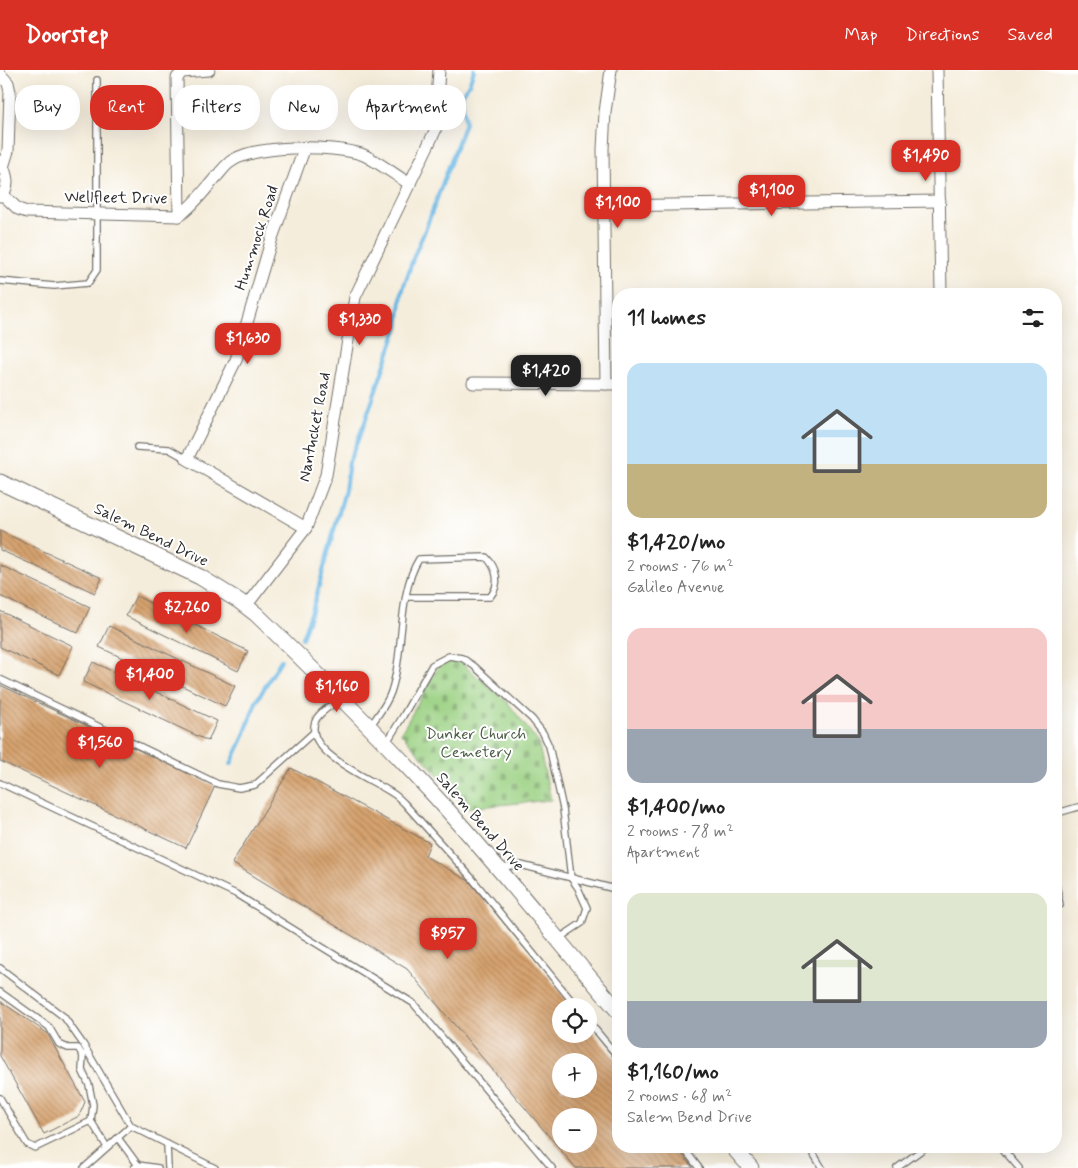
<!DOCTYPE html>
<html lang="en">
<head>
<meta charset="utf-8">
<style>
  body { margin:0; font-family:Mynerve,sans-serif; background:#f6f6f6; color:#222; height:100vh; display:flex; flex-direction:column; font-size:19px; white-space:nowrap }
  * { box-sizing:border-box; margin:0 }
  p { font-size:16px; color:#767676 }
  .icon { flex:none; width:28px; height:28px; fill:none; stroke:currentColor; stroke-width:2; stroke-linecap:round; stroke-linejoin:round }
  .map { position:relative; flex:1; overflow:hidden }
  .drawer { position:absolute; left:612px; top:218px; width:450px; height:865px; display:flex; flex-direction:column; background:#fff; border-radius:20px; box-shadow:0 5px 20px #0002 }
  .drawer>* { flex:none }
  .top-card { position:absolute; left:15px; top:15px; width:475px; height:45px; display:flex; gap:10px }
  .buttons { position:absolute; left:552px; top:928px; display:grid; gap:10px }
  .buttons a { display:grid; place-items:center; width:45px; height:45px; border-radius:50%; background:#fff; box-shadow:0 5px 20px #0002; font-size:25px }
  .price { position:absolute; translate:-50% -42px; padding:0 11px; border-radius:10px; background:#d93025; color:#fff; font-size:16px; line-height:32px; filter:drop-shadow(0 1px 2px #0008) }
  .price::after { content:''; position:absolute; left:50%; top:30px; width:15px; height:11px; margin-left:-8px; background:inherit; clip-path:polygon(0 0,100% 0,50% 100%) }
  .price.selected { background:#222; color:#fff }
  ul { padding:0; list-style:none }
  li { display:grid; align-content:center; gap:10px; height:265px; padding:0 15px }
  li span { display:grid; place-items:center; height:155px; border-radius:15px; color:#555 }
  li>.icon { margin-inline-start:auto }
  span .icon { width:90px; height:90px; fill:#fffc; stroke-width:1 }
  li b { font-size:21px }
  h2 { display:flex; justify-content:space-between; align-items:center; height:60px; padding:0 15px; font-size:21px }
  .pill { padding:0 18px; border-radius:20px; background:#fff; box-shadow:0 5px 20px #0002; font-size:18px; line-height:45px }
  .pill.selected { background:#d93025; color:#fff }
  header { display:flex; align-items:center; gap:30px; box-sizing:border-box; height:70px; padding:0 25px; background:#d93025; color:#fff }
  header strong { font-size:24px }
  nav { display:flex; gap:28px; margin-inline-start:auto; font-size:18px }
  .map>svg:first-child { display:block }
  .cemetery { fill:url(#cemetery-stones); stroke:#627e56 }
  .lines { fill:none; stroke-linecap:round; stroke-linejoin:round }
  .stream { stroke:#6ab8e4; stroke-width:4 }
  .building { fill:url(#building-back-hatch); fill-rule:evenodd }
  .service-casing { stroke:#726f69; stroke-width:8 }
  .minor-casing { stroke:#726f69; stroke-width:13 }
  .tertiary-casing { stroke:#726f69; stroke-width:17 }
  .service { stroke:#fff; stroke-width:5.5 }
  .minor { stroke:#fff; stroke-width:11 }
  .tertiary { stroke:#fff; stroke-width:15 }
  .labels { text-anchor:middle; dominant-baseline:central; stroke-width:4; stroke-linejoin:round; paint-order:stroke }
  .street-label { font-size:16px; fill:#2b2b2b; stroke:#fff }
  .park-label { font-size:16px; fill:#4c5d45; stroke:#fff }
</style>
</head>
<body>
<header>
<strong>Doorstep</strong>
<nav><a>Map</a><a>Directions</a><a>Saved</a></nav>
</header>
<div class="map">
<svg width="1078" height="1098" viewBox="0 0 1078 1098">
  <defs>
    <pattern id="cemetery-stones" width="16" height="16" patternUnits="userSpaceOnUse" patternTransform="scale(1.25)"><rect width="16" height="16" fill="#9ad081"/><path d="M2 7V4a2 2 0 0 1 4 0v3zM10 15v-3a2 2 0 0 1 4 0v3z" fill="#7ea96a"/></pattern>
    <pattern id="building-back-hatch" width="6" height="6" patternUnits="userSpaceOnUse" patternTransform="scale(1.25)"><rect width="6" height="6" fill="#d6a26e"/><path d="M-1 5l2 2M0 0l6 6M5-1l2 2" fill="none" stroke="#ae845b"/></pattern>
  </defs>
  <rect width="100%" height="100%" fill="#fff"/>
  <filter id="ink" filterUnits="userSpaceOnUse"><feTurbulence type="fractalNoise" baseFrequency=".02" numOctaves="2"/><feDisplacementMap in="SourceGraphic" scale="10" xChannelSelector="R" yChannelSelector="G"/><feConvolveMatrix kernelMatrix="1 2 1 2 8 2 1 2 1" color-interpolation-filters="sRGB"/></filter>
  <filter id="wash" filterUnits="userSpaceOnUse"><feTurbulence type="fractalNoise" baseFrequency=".0096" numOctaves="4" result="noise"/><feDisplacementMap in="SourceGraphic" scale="20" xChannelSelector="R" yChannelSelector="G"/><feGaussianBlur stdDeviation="1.12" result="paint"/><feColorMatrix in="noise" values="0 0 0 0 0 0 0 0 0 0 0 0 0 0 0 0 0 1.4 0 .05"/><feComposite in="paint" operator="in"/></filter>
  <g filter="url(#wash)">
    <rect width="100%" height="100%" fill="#f5eddb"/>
    <path class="cemetery" d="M450 590H458L508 633 538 672 551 730 467 738 401 663 440 594Z"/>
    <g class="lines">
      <g class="stream">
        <path d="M302 568 313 538 345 420 349 392 365 352 398 256 402 222 414 186 426 158 465 53 462 25 469 14 474 0"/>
        <path d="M231 694 243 668 256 632 281 590"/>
      </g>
    </g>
    <g id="blocks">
      <g class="building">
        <path d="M0 461 102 508 95 523 0 480Z"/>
        <path d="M0 495 90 537 78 563 0 526Z"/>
        <path d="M136 526 248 581 238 601 126 546Z"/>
        <path d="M0 541 73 576 59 605 0 577Z"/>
        <path d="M109 556 235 616 225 636 99 577Z"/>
        <path d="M93 592 217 651 208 671 83 612Z"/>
        <path d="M0 615 215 716 186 778 0 691Z"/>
        <path d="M291 698 430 773 425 786 469 811 572 936H561V964H589V957L619 994V1076H675L693 1098H576L407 899 232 793ZM561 991H589V1019H561ZM561 1046H589V1074H561Z"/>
        <path d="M0 931 47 963 85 1032 79 1046 44 1064 0 986Z"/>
      </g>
    </g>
  </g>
  <g filter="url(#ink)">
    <use href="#blocks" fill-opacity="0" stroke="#726f69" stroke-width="1"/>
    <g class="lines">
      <defs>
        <g id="service">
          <path d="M0 211 54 216 88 213 97 200V10"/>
          <path d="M137 377 169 379 187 389"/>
          <path d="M0 609 218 714 239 718 255 715 314 662"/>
          <path d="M340 629C333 635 318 642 315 652 304 683 372 709 392 723 396 725 400 729 404 733L470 806 576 936"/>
          <path d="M371 655C378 645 387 634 391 622 405 581 397 524 419 489L486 487C497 498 501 514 490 527H406"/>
          <path d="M387 672 403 646 432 595 449 586 462 588 474 596 532 649 543 663 549 676 563 739 571 808 578 818 587 838 582 853 558 869"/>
          <path d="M0 713 236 824 413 933 552 1098"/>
          <path d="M1056 745 1061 742 1078 737"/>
          <path d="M499 797 521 795 619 820"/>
          <path d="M1056 814 1060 835"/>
          <path d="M0 898 64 947 83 974 131 1056 215 1098"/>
          <path d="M0 922 49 957 59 974 68 978H78L83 986"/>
          <path d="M589 952 619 988"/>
          <path d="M85 984 83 986 82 1000 89 1015 93 1035 91 1051"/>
          <path d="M0 1028 27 1074 35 1078 91 1051 107 1077"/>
          <path d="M118 1068 138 1095 134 1098"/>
          <path d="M167 1074 168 1098"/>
          <path d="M682 1076 699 1098"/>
          <path d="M809 1076 822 1098"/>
          <path d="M1000 1076 1019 1098"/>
          <path d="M138 1095 158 1098"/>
          <path d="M84 1098 131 1056"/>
          <path d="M897 1098 927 1076"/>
        </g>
        <g id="minor">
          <path d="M937 0 941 224"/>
          <path d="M0 4 8 13 10 22 8 81 3 97"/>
          <path d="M305 77 272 168 236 290 187 389 306 458"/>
          <path d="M2 124 18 139 27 142 179 146C194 135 204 121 216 107 220 103 224 97 229 93 251 74 334 75 361 84 373 88 398 107 410 114"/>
          <path d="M0 126C12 117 6 103 1 91"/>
          <path d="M604 136 940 131"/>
          <path d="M179 146 177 8 182 2 209 0"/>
          <path d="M473 313 619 314"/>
          <path d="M606 314 603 79 605 42 611 0"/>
          <path d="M246 536 306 458 326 405 355 227 435 61 439 0"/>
        </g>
        <g id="tertiary">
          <path d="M0 412 200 507 239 531 256 544C316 602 375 661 432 723 497 793 556 869 619 942"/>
          <path d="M732 1076 751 1098"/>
        </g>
      </defs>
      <use href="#service" class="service-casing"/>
      <use href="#minor" class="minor-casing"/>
      <use href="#tertiary" class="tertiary-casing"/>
      <use href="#service" class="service"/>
      <use href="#minor" class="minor"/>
      <use href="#tertiary" class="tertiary"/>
    </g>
  </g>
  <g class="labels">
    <g class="street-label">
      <text transform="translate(116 128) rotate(1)">Wellfleet Drive</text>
      <text transform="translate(257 168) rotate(-72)">Hummock Road</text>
      <text transform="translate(315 357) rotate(-79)">Nantucket Road</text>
      <text transform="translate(151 465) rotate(26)">Salem Bend Drive</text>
      <text transform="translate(480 752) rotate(49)">Salem Bend Drive</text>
    </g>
    <g class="park-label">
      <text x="476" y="664">Dunker Church<tspan x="476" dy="18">Cemetery</tspan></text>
    </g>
  </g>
</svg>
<div class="buttons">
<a><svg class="icon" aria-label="locate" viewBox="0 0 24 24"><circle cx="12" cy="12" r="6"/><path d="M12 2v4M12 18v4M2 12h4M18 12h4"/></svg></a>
<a>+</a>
<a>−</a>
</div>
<b class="price" style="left:926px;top:112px">$1,490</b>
<b class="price" style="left:772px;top:147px">$1,100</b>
<b class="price" style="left:618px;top:159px">$1,100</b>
<b class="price" style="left:360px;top:276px">$1,330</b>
<b class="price" style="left:248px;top:295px">$1,630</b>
<b class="price selected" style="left:546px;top:327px">$1,420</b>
<b class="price" style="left:187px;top:564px">$2,260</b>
<b class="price" style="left:150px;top:631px">$1,400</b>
<b class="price" style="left:337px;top:643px">$1,160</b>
<b class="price" style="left:100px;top:699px">$1,560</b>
<b class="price" style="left:448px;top:890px">$957</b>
<div class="top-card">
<a class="pill">Buy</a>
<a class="pill selected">Rent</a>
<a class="pill">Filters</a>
<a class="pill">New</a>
<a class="pill">Apartment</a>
</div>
<section class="drawer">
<h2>11 homes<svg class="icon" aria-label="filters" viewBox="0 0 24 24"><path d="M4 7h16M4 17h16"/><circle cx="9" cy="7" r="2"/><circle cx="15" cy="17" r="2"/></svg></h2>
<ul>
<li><span style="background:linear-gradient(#bfe0f5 65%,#c2b280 0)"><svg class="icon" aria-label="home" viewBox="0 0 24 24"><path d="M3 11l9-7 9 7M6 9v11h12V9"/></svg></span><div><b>$1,420/mo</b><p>2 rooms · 76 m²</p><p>Galileo Avenue</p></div></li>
<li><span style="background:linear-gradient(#f6c9c9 65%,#9aa5b1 0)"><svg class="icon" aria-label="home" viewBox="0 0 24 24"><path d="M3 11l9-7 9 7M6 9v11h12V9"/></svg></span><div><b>$1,400/mo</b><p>2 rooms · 78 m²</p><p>Apartment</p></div></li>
<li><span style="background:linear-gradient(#dfe7d0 70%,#9aa5b1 0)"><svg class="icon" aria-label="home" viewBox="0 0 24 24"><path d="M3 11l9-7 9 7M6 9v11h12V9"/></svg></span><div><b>$1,160/mo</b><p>2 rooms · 68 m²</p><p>Salem Bend Drive</p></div></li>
</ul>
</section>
</div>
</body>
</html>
